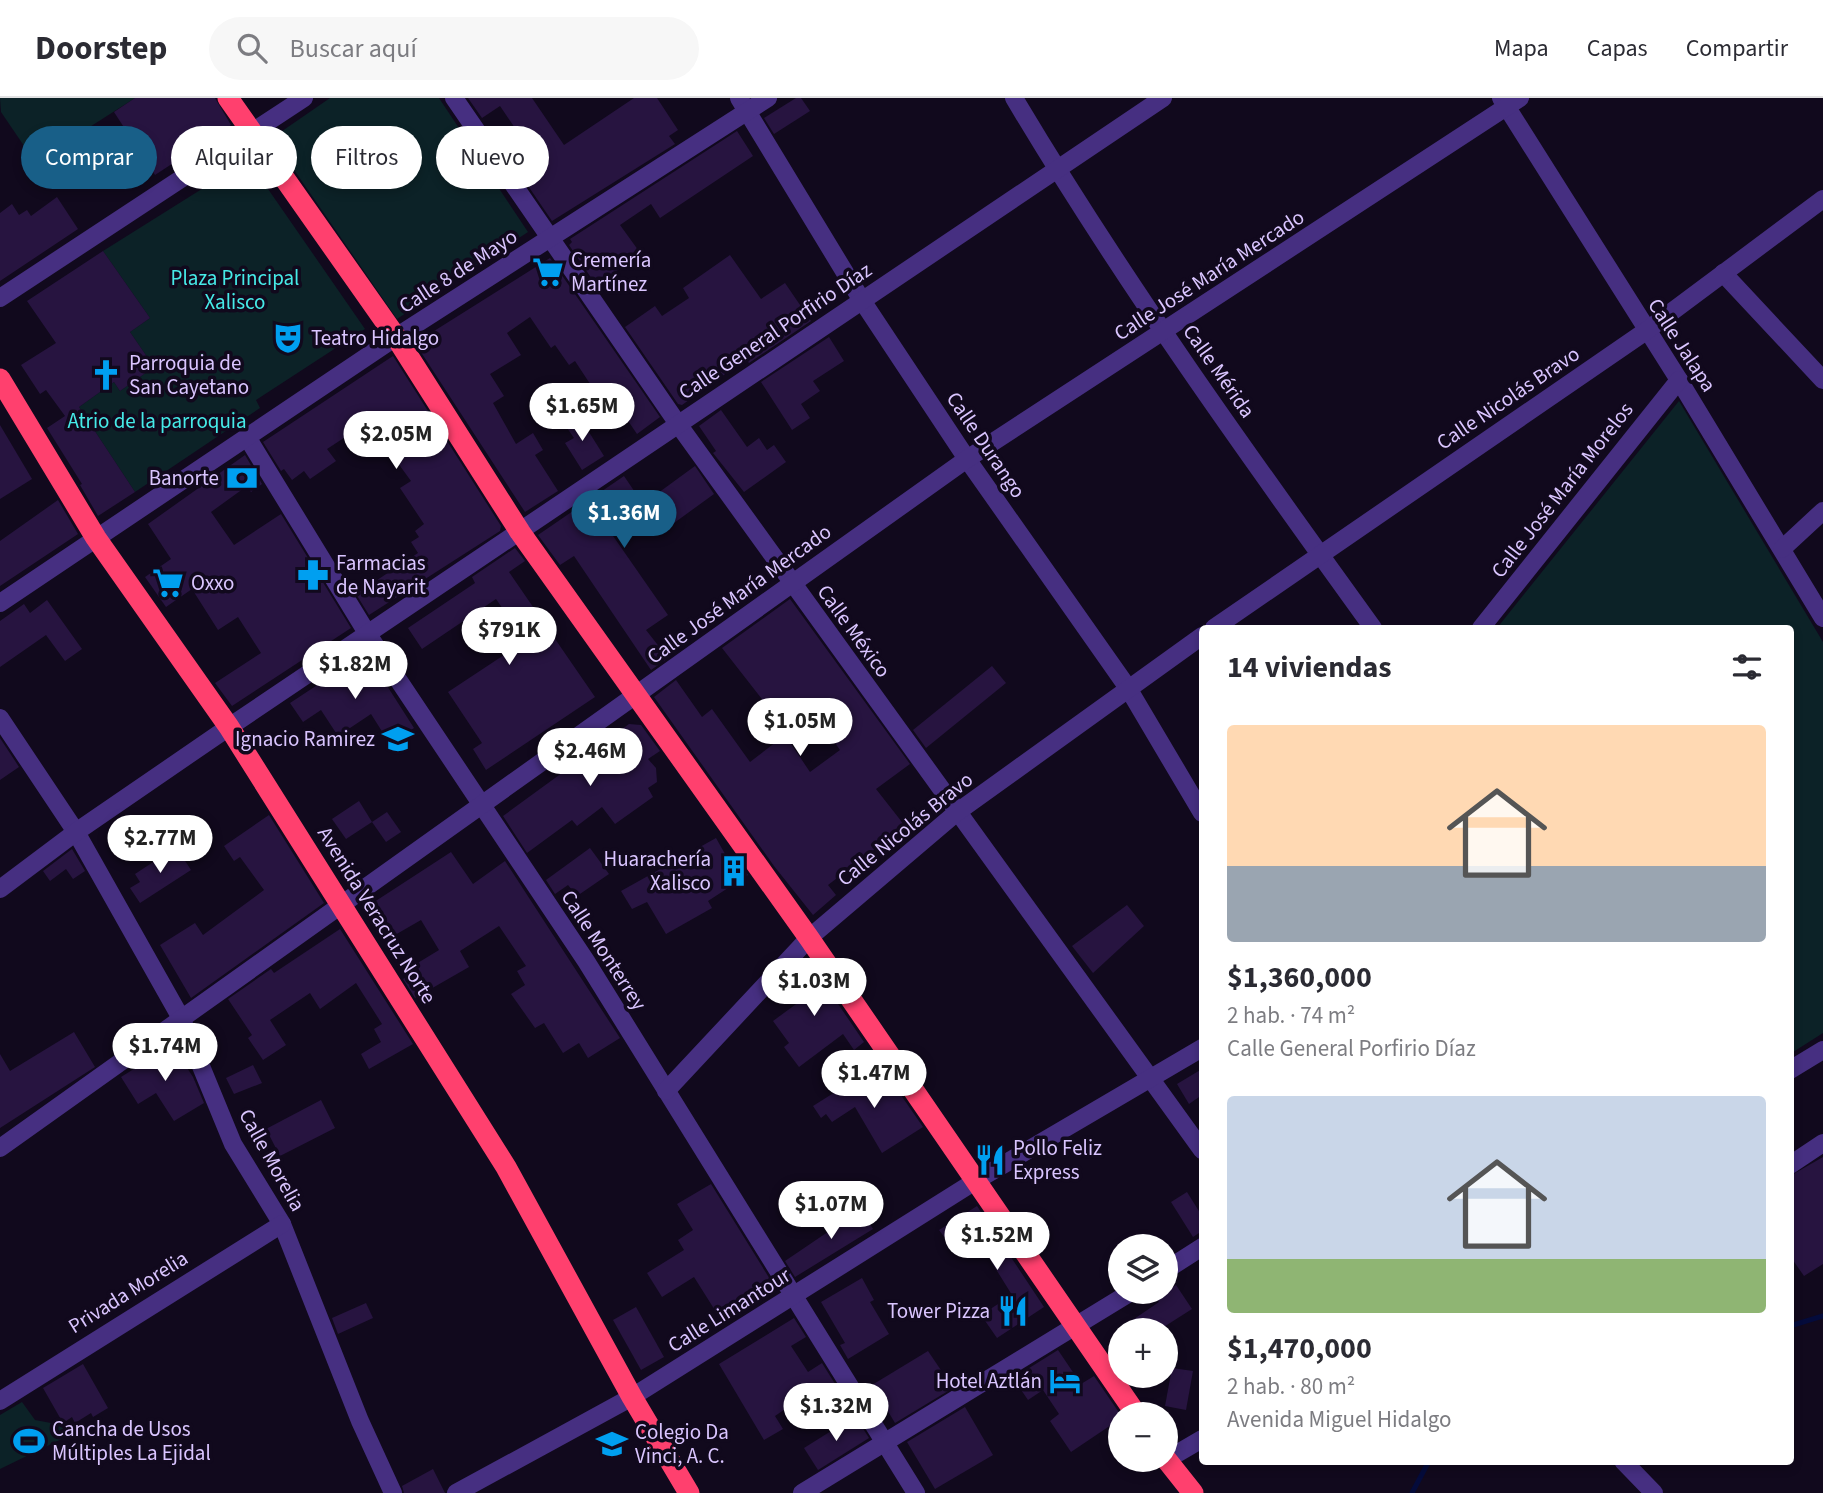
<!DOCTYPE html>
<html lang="es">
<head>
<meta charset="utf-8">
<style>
  body { margin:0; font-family:"Source Sans 3",sans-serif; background:#f7f7f7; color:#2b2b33; height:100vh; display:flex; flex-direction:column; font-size:26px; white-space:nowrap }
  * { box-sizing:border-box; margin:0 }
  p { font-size:23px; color:#7c7c81 }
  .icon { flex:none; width:38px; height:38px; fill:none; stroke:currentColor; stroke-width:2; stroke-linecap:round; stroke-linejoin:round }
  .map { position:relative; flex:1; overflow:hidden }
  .panel { position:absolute; left:1199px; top:527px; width:595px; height:840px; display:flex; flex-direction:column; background:#fff; border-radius:7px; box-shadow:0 4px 10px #0003 }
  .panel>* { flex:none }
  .banner { position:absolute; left:21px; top:28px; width:665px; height:63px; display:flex; gap:14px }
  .fabs { position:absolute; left:1108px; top:1136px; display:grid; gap:14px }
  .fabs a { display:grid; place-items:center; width:70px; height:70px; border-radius:50%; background:#fff; box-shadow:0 4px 10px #0003; font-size:35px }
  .price { position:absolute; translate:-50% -60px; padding:0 16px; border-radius:24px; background:#fff; color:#222; font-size:23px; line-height:46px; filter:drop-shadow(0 2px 4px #0008) }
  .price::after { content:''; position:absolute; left:50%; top:42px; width:21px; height:16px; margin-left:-10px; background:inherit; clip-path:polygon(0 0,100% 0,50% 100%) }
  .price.selected { background:#185f88; color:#fff }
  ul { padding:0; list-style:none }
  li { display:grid; align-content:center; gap:14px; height:371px; padding:0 28px }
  li span { display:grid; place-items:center; height:217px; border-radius:7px; color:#555 }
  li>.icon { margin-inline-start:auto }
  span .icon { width:126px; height:126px; fill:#fffc; stroke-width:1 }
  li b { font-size:30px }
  h2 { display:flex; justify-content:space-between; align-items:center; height:84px; padding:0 28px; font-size:30px }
  .pill { padding:0 24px; border-radius:32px; background:#fff; box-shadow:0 4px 10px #0003; font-size:24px; line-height:63px }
  .pill.selected { background:#185f88; color:#fff }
  header { display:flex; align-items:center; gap:42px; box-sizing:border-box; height:98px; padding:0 35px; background:#fff; border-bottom:2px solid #e1e1e2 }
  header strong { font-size:33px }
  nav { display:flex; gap:38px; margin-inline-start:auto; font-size:24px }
  .search { width:490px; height:63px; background:#f7f7f7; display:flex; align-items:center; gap:18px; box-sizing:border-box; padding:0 24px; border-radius:38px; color:#7c7c81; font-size:26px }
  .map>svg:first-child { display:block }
  .green { fill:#0c2227 }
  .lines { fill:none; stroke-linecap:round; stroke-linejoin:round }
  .stream { stroke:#040b3b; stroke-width:5 }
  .building { fill:#271440 }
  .minor { stroke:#462f81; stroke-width:18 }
  .highway { stroke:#ff406e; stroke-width:21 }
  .labels { text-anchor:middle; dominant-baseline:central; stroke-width:7; stroke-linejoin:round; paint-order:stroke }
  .poi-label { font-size:21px; fill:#dac5ff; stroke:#11091d; text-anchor:start }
  .street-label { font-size:21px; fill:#dac5ff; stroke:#11091d }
  .park-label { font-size:21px; fill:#46eae8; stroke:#11091d }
</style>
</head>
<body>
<header>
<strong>Doorstep</strong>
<div class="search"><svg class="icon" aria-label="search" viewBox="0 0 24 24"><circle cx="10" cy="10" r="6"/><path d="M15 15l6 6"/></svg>Buscar aquí</div>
<nav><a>Mapa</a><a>Capas</a><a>Compartir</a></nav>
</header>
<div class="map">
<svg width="1823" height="1395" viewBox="0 0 1823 1395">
  <rect width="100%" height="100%" fill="#11091d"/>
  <g class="green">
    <path d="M0 0H135L35 64 1 14Z"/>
    <path d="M330 0H439L528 134 397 221 272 40Z"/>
    <path d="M248 62 365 231 256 302 260 310 135 394 79 309 114 284 120 293 154 269 130 234 150 220 103 153Z"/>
    <path d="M1679 303 1823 544V935L1790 956V530H1497Z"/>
    <path d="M22 1304 35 1322 67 1328 72 1336 0 1371V1317Z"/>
  </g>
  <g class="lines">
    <g class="stream">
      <path d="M1790 1228 1823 1218"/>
      <path d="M1412 1395 1429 1363"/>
    </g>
  </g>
  <g class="building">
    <path d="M135 0H215L231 27 155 77 114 14Z"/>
    <path d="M468 0H532L564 47 634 0H657L678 32 669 38 675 46 552 123 520 76 538 64 500 8 482 20Z"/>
    <path d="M796 0H801L810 13 774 36 764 20Z"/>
    <path d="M737 33 753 58 660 120 651 106 620 127 641 156 596 187 569 147 572 144 570 141Z"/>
    <path d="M57 99 78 131 0 183V115L12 106 19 117 27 112 31 118Z"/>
    <path d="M103 153 150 220 130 234 154 269 120 293 114 284 79 309 135 394 98 418 80 387 82 386 47 330 65 318 46 292 40 296 21 267 56 245 27 203Z"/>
    <path d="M730 157 761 201 785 185 811 223 749 265 746 261 682 307 678 306 625 229 655 208 662 218 689 200 683 190Z"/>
    <path d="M550 160 660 319 637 336 607 292 598 298 575 263 569 267 555 247 551 250 530 219 507 235 521 257 490 276 504 298 493 305 516 346 533 335 543 352 535 357 558 393 525 414 415 245Z"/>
    <path d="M829 239 844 263 813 283 820 293 801 306 810 320 792 332 761 284Z"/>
    <path d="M393 258 501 428 500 433 369 517 356 496 418 455 411 444 419 439 415 433 424 426 400 390 411 383 376 335 361 345 353 334 327 351 336 363 310 381 304 373 292 382 284 371 281 373 263 344Z"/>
    <path d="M721 312 747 349 759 340 767 352 774 347 786 364 744 394 713 355 716 353 699 328Z"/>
    <path d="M577 315 604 358 582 372 565 345 574 340 563 324Z"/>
    <path d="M0 327 32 381 0 401Z"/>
    <path d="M245 357 262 386 251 394 247 388 211 414 234 447 281 416 351 530 232 608 215 585 261 555 238 519 218 532 192 491 166 509 145 479 171 461 148 426Z"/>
    <path d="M695 368 714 396 663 433 645 409 648 413 611 435 668 517 646 532 668 560 651 572 574 458 560 467 538 437 624 378 643 406Z"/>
    <path d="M58 402 78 436 0 488V443Z"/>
    <path d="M515 450 525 463 509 474 595 599 486 672 473 651 482 645 448 594 525 543 496 501 422 551 408 530 475 485 472 479Z"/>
    <path d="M790 501 910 666 876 691 909 733 888 751 883 745 828 787 836 797 813 817 774 768 654 599 676 582 702 619 712 611 750 664 785 637 810 674 840 652 820 624 792 646 784 635 787 633 722 550Z"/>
    <path d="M47 502 82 551 65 563 46 537 0 569V523L24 506 30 515Z"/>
    <path d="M366 555 414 630 390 646 371 616 338 638 321 612 303 624 290 605Z"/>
    <path d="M992 568 1006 585 926 650 913 632Z"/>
    <path d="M629 626 641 627 660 653 648 661 656 670 657 684 648 690 653 699 615 726 602 709 577 728 572 722 527 755 503 718Z"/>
    <path d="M0 640 19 669 0 682Z"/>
    <path d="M359 703 372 724 346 741 332 721Z"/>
    <path d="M387 714 401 734 386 744 372 724Z"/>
    <path d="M269 717 324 805 191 900 160 847 195 825 203 837 264 792 240 759 234 763 224 748Z"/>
    <path d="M716 740 729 763 735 759 748 777 708 803 712 810 666 836 647 804 632 811 621 793Z"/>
    <path d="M176 749 191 772 140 805 130 790 140 784 135 776Z"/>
    <path d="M590 750 609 776 577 798 568 787 555 796 546 782Z"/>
    <path d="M72 751 85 773 73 781 66 771 50 783 43 773Z"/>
    <path d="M451 754 473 786 505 763 620 940 588 960 579 945 563 955 544 925 535 930 511 896 525 887 517 873 526 868 499 828 460 853 469 869 415 900 403 881 419 872 416 866 439 852 421 822 388 841 368 808Z"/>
    <path d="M1127 807 1144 828 1093 875 1072 848Z"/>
    <path d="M340 831 413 946 369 971 361 956 381 944 374 931 382 926 356 885 320 911 310 895 270 922 286 947 263 962 248 940 252 937 228 901 271 871 274 875Z"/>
    <path d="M808 862 864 944 854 952 843 936 799 969 784 949 789 945 773 923 803 901 787 880Z"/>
    <path d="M74 934 95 969 0 1030V956L10 973Z"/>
    <path d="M172 947 193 979 204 1005 174 1023 156 995 138 1006 121 979Z"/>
    <path d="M253 967 262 985 234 996 226 980Z"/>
    <path d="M1202 971V997L1189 1006 1177 986Z"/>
    <path d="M887 977 923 1029 882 1055 855 1009 832 1024 826 1016 821 1020 813 1008 859 979 866 990Z"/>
    <path d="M321 1002 335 1030 280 1058 266 1031Z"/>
    <path d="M1823 1059V1166L1804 1178 1790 1158V1078Z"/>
    <path d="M711 1086 776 1191 723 1225 694 1179 662 1199 647 1175 684 1152 678 1142 693 1132 677 1106Z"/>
    <path d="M1187 1094 1202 1118V1133L1193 1139 1171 1104Z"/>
    <path d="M856 1104 873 1131 795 1179 785 1163 844 1123 839 1115Z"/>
    <path d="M977 1108 1044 1209 997 1240 981 1217 1012 1197 976 1139 962 1147 957 1138 948 1144 939 1132Z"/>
    <path d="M862 1180 874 1202 870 1204 889 1236 848 1261 840 1247 845 1245 821 1204Z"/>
    <path d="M1176 1187 1192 1211 1159 1232H1118L1159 1204 1156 1200Z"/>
    <path d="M366 1205 373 1220 338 1236 332 1220Z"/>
    <path d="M636 1209 664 1259 641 1272 613 1222Z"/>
    <path d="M794 1220 806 1239 791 1248 808 1274 822 1265 842 1297 809 1316 800 1301 775 1318 783 1331 764 1342 719 1266Z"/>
    <path d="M1058 1252 1081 1286 1094 1278 1120 1316V1321L1071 1354 1050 1323 1059 1316 1043 1292 1028 1302 1013 1280Z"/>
    <path d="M928 1253 953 1290 895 1325 872 1287Z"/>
    <path d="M83 1266 108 1310 93 1319 91 1315 75 1325 72 1319 63 1325 43 1290Z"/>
    <path d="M1172 1270 1193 1273 1186 1312 1165 1308Z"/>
    <path d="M965 1309 993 1357 935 1391 907 1344Z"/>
    <path d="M855 1318 869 1340 818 1372 804 1350Z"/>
    <path d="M433 1371 445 1395H404L402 1388Z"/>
  </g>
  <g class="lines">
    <g class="minor">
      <path d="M454 0 678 326 1202 1052"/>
      <path d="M739 0 861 201 967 361 1128 590 1202 715"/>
      <path d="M1014 0C1123 183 1248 357 1373 530"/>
      <path d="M1501 0 1679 282 1823 520"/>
      <path d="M1723 175 1823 282"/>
      <path d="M0 200 304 0"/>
      <path d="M247 339 367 535 586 863 916 1395"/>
      <path d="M1782 451 1823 413"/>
      <path d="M0 505 396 239 768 0"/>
      <path d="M1214 530 1646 233 1823 101"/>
      <path d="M1481 530 1679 282"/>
      <path d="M0 620 76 734 182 922 233 1046 282 1126 360 1323 393 1395"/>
      <path d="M0 791 76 734 229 629 1163 0"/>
      <path d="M1790 972 1823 952"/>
      <path d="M666 993 809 840 956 715 1202 538"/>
      <path d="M0 1050 967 361 1520 0"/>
      <path d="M1790 1067 1823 1045"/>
      <path d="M1166 1172 1202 1149"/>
      <path d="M0 1303 282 1126"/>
      <path d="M1166 1362 1202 1341"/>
      <path d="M1623 1363 1654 1395"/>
      <path d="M456 1395 632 1299 977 1082 1202 950"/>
      <path d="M802 1395 1131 1194"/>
    </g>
    <g class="highway">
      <path d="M228 0 396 239 520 434 809 840 1136 1316"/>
      <path d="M0 281 96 440 229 629 506 1069 632 1299 689 1395"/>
      <path d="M1166 1361 1193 1395"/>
    </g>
  </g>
  <defs>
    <symbol id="supermarket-bare" viewBox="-9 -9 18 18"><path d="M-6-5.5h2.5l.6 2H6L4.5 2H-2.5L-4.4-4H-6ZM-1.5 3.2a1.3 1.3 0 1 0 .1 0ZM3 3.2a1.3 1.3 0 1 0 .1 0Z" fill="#009ff0" stroke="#11091d" stroke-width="2.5" paint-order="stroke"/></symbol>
    <symbol id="theatre-bare" viewBox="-9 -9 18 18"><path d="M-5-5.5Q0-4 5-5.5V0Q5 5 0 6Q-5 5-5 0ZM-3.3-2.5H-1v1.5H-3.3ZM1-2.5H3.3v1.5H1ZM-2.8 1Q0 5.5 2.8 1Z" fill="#009ff0" stroke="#11091d" stroke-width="2.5" paint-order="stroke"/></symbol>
    <symbol id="church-bare" viewBox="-9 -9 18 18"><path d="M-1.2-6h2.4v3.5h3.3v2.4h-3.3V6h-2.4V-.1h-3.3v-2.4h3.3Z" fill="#009ff0" stroke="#11091d" stroke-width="2.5" paint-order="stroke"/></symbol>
    <symbol id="bank-bare" viewBox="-9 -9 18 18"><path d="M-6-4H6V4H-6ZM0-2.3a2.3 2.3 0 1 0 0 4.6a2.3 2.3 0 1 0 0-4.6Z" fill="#009ff0" stroke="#11091d" stroke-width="2.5" paint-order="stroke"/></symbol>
    <symbol id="pharmacy-bare" viewBox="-9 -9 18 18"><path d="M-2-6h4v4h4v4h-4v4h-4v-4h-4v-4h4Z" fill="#009ff0" stroke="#11091d" stroke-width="2.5" paint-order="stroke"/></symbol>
    <symbol id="school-bare" viewBox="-9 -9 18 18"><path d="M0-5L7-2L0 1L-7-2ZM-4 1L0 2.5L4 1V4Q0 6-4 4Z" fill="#009ff0" stroke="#11091d" stroke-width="2.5" paint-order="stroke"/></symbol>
    <symbol id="building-bare" viewBox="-9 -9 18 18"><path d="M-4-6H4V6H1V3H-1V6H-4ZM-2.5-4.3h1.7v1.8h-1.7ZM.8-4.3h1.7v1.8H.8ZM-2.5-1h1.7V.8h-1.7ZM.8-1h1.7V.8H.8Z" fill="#009ff0" stroke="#11091d" stroke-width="2.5" paint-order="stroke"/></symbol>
    <symbol id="restaurant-bare" viewBox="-9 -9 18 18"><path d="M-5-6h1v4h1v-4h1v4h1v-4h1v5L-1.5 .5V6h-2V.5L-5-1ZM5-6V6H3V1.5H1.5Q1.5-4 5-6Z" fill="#009ff0" stroke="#11091d" stroke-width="2.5" paint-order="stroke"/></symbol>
    <symbol id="hotel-bare" viewBox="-9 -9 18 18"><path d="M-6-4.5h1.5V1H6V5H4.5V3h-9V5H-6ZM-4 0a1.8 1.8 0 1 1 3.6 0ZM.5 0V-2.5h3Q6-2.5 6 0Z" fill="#009ff0" stroke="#11091d" stroke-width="2.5" paint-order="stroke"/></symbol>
    <symbol id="stadium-bare" viewBox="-9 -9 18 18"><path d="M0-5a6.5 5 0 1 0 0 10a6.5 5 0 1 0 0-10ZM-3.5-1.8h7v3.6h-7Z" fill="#009ff0" stroke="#11091d" stroke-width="2.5" paint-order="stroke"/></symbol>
  </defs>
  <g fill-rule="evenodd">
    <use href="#supermarket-bare" x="526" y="152" width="44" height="44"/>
    <use href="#theatre-bare" x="266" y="218" width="44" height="44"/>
    <use href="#church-bare" x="84" y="255" width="44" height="44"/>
    <use href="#bank-bare" x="220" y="358" width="44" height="44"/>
    <use href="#pharmacy-bare" x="291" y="455" width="44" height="44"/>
    <use href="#supermarket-bare" x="146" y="463" width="44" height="44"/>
    <use href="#school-bare" x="376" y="619" width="44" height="44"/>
    <use href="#building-bare" x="712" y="751" width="44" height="44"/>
    <use href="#restaurant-bare" x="968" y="1040" width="44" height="44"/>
    <use href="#restaurant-bare" x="991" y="1191" width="44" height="44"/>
    <use href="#hotel-bare" x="1043" y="1261" width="44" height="44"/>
    <use href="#stadium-bare" x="7" y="1321" width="44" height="44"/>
    <use href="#school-bare" x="590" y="1324" width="44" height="44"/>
  </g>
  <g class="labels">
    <g class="poi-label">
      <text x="571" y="162">Cremería<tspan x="571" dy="24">Martínez</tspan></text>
      <text x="311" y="240">Teatro Hidalgo</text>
      <text x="129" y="265">Parroquia de<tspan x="129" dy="24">San Cayetano</tspan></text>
      <text x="219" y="380" text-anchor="end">Banorte</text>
      <text x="336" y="465">Farmacias<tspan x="336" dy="24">de Nayarit</tspan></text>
      <text x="191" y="485">Oxxo</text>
      <text x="375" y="641" text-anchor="end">Ignacio Ramirez</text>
      <text x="711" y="761" text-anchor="end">Huarachería<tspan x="711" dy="24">Xalisco</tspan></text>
      <text x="1013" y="1050">Pollo Feliz<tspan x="1013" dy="24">Express</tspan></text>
      <text x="990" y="1213" text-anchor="end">Tower Pizza</text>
      <text x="1042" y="1283" text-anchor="end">Hotel Aztlán</text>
      <text x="52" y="1331">Cancha de Usos<tspan x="52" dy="24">Múltiples La Ejidal</tspan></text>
      <text x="635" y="1334">Colegio Da<tspan x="635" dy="24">Vinci, A. C.</tspan></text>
    </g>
    <g class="street-label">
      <text transform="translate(458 173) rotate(-33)">Calle 8 de Mayo</text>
      <text transform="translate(1209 177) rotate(-33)">Calle José María Mercado</text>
      <text transform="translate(775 233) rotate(-34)">Calle General Porfirio Díaz</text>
      <text transform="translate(1682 247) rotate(57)">Calle Jalapa</text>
      <text transform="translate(1219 273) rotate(55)">Calle Mérida</text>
      <text transform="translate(1508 300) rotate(-34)">Calle Nicolás Bravo</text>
      <text transform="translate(986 347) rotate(56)">Calle Durango</text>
      <text transform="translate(1562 392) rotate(-52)">Calle José María Morelos</text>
      <text transform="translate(739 496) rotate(-36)">Calle José María Mercado</text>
      <text transform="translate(854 533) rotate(54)">Calle México</text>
      <text transform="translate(905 731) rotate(-39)">Calle Nicolás Bravo</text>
      <text transform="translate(377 817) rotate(58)">Avenida Veracruz Norte</text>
      <text transform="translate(604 852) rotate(57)">Calle Monterrey</text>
      <text transform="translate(272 1062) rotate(61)">Calle Morelia</text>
      <text transform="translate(128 1194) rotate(-32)">Privada Morelia</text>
      <text transform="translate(729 1212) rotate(-32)">Calle Limantour</text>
    </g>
    <g class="park-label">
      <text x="235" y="180">Plaza Principal<tspan x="235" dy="24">Xalisco</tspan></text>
      <text x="157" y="323">Atrio de la parroquia</text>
    </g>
  </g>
</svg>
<div class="fabs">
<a><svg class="icon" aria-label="layers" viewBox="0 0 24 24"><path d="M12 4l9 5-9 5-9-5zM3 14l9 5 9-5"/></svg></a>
<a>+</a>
<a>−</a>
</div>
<b class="price" style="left:582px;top:345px">$1.65M</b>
<b class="price" style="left:396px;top:373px">$2.05M</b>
<b class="price selected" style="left:624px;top:452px">$1.36M</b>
<b class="price" style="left:509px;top:569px">$791K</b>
<b class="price" style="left:355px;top:603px">$1.82M</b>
<b class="price" style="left:800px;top:660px">$1.05M</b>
<b class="price" style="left:590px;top:690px">$2.46M</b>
<b class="price" style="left:160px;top:777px">$2.77M</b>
<b class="price" style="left:814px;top:920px">$1.03M</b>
<b class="price" style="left:165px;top:985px">$1.74M</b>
<b class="price" style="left:874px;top:1012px">$1.47M</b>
<b class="price" style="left:831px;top:1143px">$1.07M</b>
<b class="price" style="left:997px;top:1174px">$1.52M</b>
<b class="price" style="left:836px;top:1345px">$1.32M</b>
<div class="banner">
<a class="pill selected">Comprar</a>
<a class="pill">Alquilar</a>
<a class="pill">Filtros</a>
<a class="pill">Nuevo</a>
</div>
<section class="panel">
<h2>14 viviendas<svg class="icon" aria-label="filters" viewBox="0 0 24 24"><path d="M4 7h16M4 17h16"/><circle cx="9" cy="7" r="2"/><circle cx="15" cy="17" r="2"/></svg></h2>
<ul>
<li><span style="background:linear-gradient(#ffd9b3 65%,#9aa5b1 0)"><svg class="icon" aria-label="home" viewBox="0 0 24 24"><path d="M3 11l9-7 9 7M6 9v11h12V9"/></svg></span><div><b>$1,360,000</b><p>2 hab. · 74 m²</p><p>Calle General Porfirio Díaz</p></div></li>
<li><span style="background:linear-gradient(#c9d6e8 75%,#8fb573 0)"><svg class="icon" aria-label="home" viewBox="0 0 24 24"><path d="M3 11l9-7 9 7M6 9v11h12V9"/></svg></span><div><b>$1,470,000</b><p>2 hab. · 80 m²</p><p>Avenida Miguel Hidalgo</p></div></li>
</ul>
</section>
</div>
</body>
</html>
